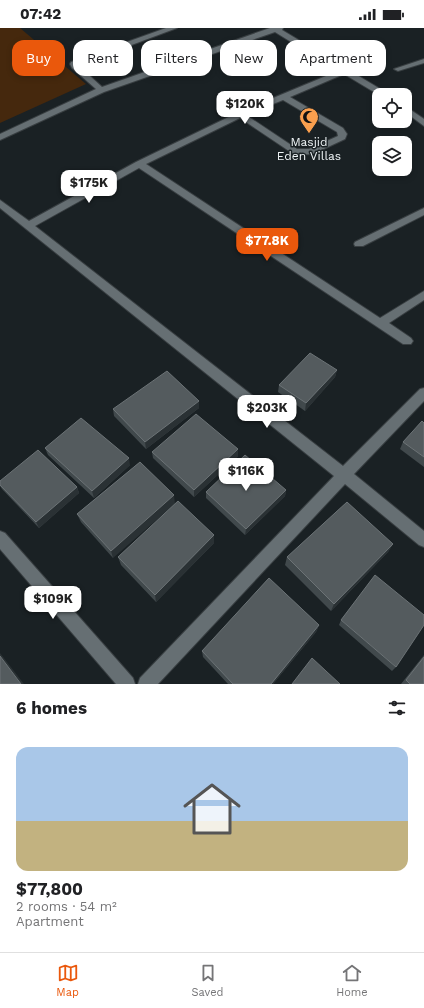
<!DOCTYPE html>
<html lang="en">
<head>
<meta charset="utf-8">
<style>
  body { margin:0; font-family:"Work Sans",sans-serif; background:#f6f6f6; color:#202124; height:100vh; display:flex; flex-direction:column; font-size:15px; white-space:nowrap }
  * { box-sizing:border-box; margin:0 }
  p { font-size:13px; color:#757577 }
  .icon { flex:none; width:22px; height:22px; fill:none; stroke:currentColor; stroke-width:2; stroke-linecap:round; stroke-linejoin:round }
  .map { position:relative; height:656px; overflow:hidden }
  .drawer { display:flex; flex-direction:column; background:#fff; flex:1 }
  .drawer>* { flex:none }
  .guide { position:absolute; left:12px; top:12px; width:400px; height:36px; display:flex; gap:8px }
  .fabs { position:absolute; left:372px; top:60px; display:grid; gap:8px }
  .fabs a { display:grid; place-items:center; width:40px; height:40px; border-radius:8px; background:#fff; box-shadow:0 2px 6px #0003; font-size:20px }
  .price { position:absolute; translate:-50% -34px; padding:0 9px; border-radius:8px; background:#fff; color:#222; font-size:13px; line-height:26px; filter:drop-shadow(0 1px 2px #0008) }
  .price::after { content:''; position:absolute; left:50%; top:24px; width:12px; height:9px; margin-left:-6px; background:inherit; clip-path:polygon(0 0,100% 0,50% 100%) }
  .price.selected { background:#ea580c; color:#fff }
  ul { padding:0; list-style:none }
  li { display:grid; align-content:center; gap:8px; height:212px; padding:0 16px }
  li span { display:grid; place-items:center; height:124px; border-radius:12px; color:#555 }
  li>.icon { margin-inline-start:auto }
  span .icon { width:72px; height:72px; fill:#fffc; stroke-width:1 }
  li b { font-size:17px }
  h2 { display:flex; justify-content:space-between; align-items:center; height:48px; padding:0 16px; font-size:17px }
  .pill { padding:0 14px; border-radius:12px; background:#fff; box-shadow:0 2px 6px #0003; font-size:14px; line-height:36px }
  .pill.selected { background:#ea580c; color:#fff }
  .status { display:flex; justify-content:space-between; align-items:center; height:28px; padding:0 20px; background:#fff; direction:ltr }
  .status svg { height:11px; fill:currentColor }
  .tab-bar { display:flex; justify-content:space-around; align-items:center; height:56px; border-top:1px solid #e0e0e0; background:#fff; font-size:11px; color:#757577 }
  .tab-bar a { display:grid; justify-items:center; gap:2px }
  .tab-bar .selected { color:#ea580c }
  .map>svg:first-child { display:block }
  .green { fill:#45280d }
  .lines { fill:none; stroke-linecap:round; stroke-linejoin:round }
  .minor-casing { stroke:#383e41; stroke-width:2 }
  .tertiary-casing { stroke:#383e41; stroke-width:2 }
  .minor { fill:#666f73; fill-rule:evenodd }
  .tertiary { fill:#666f73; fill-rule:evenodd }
  .wall { fill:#41494c }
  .shaded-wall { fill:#2a3134 }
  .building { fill:#545b5e; stroke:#6c7376 }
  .labels { text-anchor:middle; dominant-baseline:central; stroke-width:3; stroke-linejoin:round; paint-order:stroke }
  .far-poi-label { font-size:12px; fill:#eff4f6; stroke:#1a2124 }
</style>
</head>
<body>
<div class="status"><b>07:42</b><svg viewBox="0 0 49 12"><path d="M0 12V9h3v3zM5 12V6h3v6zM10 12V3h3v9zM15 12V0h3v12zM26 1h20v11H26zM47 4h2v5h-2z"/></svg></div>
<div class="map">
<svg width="424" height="656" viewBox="0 0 424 656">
  <rect width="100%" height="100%" fill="#1a2124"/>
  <path class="green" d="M0 0H20L86 56 0 95Z"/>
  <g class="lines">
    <defs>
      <g id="minor">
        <path d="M166 0H177L78 37 102 59 270 0H283L282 2 387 65 388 67H379L344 46 290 69 343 100 347 106 345 111 313 126 295 127 240 90 146 136 380 290 424 263V272L389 295 411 310 413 313 411 316H403L139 140 35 198 343 438 420 361 424 360V373L354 446 424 503V519L419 517 345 456 158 656H138L140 650 334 448 0 180V172L29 193 136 134 237 85 338 43 275 4 104 64 0 112V106L96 61 72 40 70 36 71 34ZM283 72 337 104 338 108 309 121H297L246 87Z"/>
        <path d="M424 31V35L398 43 394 41Z"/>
        <path d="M405 78 424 91V98L405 84Z"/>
        <path d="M424 180V187L363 218H355L354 216 355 214Z"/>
      </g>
      <path id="tertiary" d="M0 503 5 505 133 650 135 656H116L0 521Z"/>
    </defs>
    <use href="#minor" class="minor-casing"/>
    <use href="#tertiary" class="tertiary-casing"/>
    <use href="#minor" class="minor"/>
    <use href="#tertiary" class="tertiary"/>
  </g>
  <g class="wall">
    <path d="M337 342 335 349 305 383 278 364 279 357Z"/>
    <path d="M199 380 146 421 114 388 113 381Z"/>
    <path d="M424 395V439L400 421 403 414Z"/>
    <path d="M45 420 130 437 94 470 48 427Z"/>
    <path d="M152 424 238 428 194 469 153 430Z"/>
    <path d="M140 434 113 530 81 494 77 486Z"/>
    <path d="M0 453 77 459 79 465 39 500 2 461 0 458Z"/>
    <path d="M286 462 285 468 245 507 206 470V464Z"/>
    <path d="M214 515 156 574 121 537 118 529Z"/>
    <path d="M393 516 388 524 331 583 285 537 287 529Z"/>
    <path d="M341 592 396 639 392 643 339 597Z"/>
    <path d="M319 597 316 604 273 656H228L203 629 202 623Z"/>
    <path d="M424 627V656H401Z"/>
  </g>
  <g class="shaded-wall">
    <path d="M337 342 335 349 305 383 306 375Z"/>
    <path d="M199 373V380L146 421 145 414Z"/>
    <path d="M238 421V428L194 469V462Z"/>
    <path d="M129 430 130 437 94 470 92 463Z"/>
    <path d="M77 459 79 465 39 500 36 494Z"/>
    <path d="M286 462 285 468 245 507 246 501Z"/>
    <path d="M174 467 175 476 113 530 111 523Z"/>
    <path d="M214 507V515L156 574 155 567Z"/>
    <path d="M393 516 388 524 331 583 334 576Z"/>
    <path d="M319 597 316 604 273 656H271Z"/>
    <path d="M0 625 24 656H21L0 628Z"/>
  </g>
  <g class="building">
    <path d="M310 325 337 342 306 375 279 357Z"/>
    <path d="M167 343 199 373 145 414 113 381Z"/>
    <path d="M196 386 238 421 194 462 152 424Z"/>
    <path d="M81 390 129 430 92 463 45 420Z"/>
    <path d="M422 393 424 395V429L403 414Z"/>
    <path d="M38 422 77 459 36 494 0 457V453Z"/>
    <path d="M245 427 286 462 246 501 206 464Z"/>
    <path d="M140 434 174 467 111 523 77 486Z"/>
    <path d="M178 473 214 507 155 567 118 529Z"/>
    <path d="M347 474 393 516 334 576 287 529Z"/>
    <path d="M375 547 424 587V597L396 639 341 592Z"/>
    <path d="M269 550 319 597 271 656H233L202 623Z"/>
    <path d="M0 628 21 656H0Z"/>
    <path d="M424 629V656H410L406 652Z"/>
    <path d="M312 630 340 656H292Z"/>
  </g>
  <defs>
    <symbol id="mosque-pin" viewBox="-11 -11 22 30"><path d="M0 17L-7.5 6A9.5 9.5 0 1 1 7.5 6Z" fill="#fa9f4e" stroke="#1a2124"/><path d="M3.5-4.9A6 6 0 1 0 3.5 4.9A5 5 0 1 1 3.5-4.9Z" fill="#111"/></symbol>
  </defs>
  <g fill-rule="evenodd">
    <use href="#mosque-pin" x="298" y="78" width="22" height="30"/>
  </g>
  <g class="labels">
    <g class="far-poi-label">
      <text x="309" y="114">Masjid<tspan x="309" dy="14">Eden Villas</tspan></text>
    </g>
  </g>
</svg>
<div class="fabs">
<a><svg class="icon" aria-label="locate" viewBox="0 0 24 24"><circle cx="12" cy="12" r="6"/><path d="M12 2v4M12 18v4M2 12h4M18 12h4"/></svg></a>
<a><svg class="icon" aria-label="layers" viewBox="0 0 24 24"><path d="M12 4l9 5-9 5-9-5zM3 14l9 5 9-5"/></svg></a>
</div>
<b class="price" style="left:245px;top:97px">$120K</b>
<b class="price" style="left:89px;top:176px">$175K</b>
<b class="price selected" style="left:267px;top:234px">$77.8K</b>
<b class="price" style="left:267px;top:401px">$203K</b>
<b class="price" style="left:246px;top:464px">$116K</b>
<b class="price" style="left:53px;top:592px">$109K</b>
<div class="guide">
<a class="pill selected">Buy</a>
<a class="pill">Rent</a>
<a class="pill">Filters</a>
<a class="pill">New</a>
<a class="pill">Apartment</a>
</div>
</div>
<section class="drawer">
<h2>6 homes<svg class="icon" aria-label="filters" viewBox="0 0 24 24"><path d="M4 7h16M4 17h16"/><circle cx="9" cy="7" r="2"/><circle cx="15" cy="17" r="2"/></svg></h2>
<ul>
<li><span style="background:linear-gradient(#a9c7e8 60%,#c2b280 0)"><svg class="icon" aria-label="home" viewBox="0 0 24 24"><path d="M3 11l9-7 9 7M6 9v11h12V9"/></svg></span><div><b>$77,800</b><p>2 rooms · 54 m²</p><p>Apartment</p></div></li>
</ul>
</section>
<nav class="tab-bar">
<a class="selected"><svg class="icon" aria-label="map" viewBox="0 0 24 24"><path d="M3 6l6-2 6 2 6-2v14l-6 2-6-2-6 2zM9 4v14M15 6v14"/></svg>Map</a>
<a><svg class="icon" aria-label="saved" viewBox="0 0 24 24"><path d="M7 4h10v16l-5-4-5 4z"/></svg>Saved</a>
<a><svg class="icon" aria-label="home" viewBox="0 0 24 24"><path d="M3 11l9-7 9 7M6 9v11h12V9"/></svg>Home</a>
</nav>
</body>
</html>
